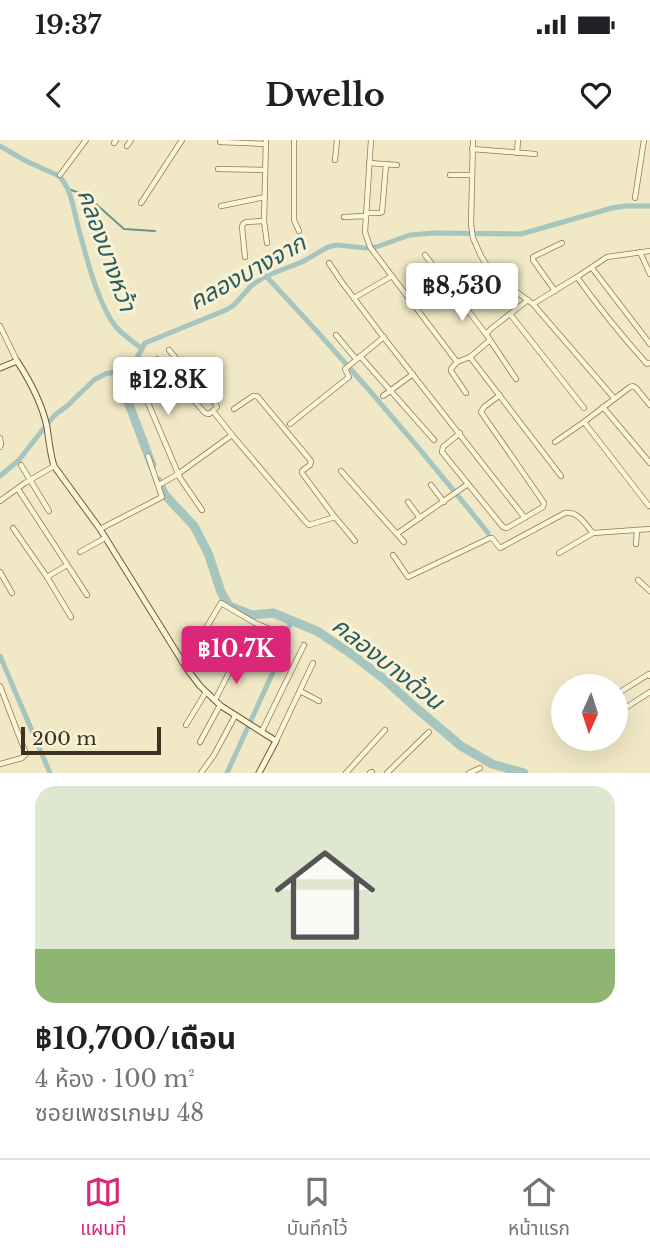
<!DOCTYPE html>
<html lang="th">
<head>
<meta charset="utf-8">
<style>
  body { margin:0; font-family:"Libre Baskerville","Noto Sans Thai",serif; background:#f2f2f2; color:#202124; height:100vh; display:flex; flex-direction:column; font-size:26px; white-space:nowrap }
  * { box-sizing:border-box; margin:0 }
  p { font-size:23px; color:#757577 }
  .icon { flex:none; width:38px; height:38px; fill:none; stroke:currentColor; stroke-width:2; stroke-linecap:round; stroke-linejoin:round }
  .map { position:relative; height:633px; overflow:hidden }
  .panel { display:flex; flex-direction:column; background:#fff; flex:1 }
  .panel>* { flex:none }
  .needle { width:46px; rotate:183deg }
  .tools { position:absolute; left:551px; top:534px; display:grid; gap:14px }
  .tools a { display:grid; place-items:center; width:77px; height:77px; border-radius:50%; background:#fff; box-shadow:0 7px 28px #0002; font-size:35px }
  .scale { position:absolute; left:21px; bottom:18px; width:140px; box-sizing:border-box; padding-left:7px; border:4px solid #3d311f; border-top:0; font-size:19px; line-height:24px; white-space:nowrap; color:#3d311f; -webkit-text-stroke:5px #f8f2d6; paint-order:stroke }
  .price { position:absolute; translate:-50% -60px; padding:0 16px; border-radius:7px; background:#fff; color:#222; font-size:23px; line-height:46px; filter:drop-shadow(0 2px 4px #0008) }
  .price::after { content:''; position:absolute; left:50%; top:42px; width:21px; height:16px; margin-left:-10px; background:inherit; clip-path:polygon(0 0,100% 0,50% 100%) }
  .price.selected { background:#db2777; color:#fff }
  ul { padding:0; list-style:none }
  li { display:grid; align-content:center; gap:14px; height:371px; padding:0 35px }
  li span { display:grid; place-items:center; height:217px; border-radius:21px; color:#555 }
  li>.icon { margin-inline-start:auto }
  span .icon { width:126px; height:126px; fill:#fffc; stroke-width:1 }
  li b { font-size:30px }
  .status { display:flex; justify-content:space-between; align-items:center; height:49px; padding:0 35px; background:#fff; direction:ltr }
  .status svg { height:19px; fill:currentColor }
  header { display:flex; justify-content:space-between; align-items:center; height:91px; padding:0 35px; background:#fff; font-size:32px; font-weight:700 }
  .tabs { display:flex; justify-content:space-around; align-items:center; height:98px; border-top:2px solid #e0e0e0; background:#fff; font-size:19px; color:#757577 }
  .tabs a { display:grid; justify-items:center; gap:4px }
  .tabs .selected { color:#db2777 }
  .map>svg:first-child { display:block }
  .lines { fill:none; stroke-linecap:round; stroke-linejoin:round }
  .stream { stroke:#6d948e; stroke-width:2 }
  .canal { stroke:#a7c5bf; stroke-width:5 }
  .river { stroke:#a7c5bf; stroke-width:9 }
  .street-casing { stroke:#8e7b5a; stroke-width:6 }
  .secondary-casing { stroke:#705c3d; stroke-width:7 }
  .street { stroke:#fbf5da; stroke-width:4.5 }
  .secondary { stroke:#fbf5da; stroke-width:5 }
  .labels { text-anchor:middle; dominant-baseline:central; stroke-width:6; stroke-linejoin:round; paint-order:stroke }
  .water-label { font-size:24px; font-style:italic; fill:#2d5c5e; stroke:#f8f2d6 }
</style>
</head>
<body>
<div class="status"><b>19:37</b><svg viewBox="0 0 49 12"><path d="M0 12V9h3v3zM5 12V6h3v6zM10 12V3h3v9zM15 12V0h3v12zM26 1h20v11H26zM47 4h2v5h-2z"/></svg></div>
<header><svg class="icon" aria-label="back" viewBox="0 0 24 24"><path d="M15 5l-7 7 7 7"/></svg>Dwello<svg class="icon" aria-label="heart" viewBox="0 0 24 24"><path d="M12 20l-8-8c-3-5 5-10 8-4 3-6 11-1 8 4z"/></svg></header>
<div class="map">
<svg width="650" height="633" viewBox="0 0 650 633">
  <rect width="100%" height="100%" fill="#f1e9c6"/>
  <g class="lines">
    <path class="stream" d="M68 49 80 53 96 64 124 89 155 91"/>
    <g class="canal">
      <path d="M0 6 26 21 59 36C72 50 73 68 78 86 85 113 99 168 117 188 124 196 134 202 142 209"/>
      <path d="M266 136C344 219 418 305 488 393"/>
      <path d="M0 336 19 320 44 288 55 275 67 266 94 240 105 234 131 229 145 203 226 170 234 165 252 145 266 136 302 122 328 107 337 105 365 108 376 107 410 95 433 93 521 94 612 68 625 66H650"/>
      <path d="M0 516 50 633"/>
      <path d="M227 633 274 530 279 509 292 480"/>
    </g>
    <g class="river">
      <path d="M127 229V259L152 325"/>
      <path d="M158 341 165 355 194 386 208 413 221 452 229 466 252 475 273 473 317 491 350 513 384 539 415 567 461 606 492 624 524 633"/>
    </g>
    <defs>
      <g id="street">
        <path d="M266 0 264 81 267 103"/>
        <path d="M294 0V80L299 91"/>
        <path d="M371 0 365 92 370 107 457 222"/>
        <path d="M473 0 471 84 473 98 481 116 491 132 499 139 533 164 614 258"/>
        <path d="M220 2 266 4"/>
        <path d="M114 3 116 0"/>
        <path d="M127 6 131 0"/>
        <path d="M472 9 535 14"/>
        <path d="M517 13 518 0"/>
        <path d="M335 20 337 0"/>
        <path d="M369 23 397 25"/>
        <path d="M218 29 265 30"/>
        <path d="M60 35 86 0"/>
        <path d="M450 35H471"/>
        <path d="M635 58 644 0"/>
        <path d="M141 63 182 0"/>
        <path d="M221 66 265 57"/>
        <path d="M366 73H380L382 72 386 25"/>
        <path d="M344 77 366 76"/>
        <path d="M640 112 650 134"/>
        <path d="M425 115 486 194 516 239"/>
        <path d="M245 117 242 87 243 84 246 82 264 81"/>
        <path d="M329 123 341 141 381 194 525 378"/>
        <path d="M592 128 650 204"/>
        <path d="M577 137C599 168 622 196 647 224L650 223"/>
        <path d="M555 151 533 120V117L562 103"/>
        <path d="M354 158 392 136"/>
        <path d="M533 164 577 137 607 117 650 111"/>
        <path d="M510 174 584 268"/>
        <path d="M0 186 17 221"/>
        <path d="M486 194 492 188 528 160"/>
        <path d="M336 195 356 219"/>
        <path d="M169 210 215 263 217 267 213 271 232 295"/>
        <path d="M360 216 434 300"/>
        <path d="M470 217 561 336"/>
        <path d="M157 219 205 273 209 274 213 271"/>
        <path d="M134 230 180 338 202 370"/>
        <path d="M466 253 451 231V229L457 222 470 217 490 200"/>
        <path d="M383 256 413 234"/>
        <path d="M603 267 650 323"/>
        <path d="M234 269 253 256H257L311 321 310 325 302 331V333L334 376"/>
        <path d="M584 282 649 366"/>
        <path d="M290 284 349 237 345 229 384 197"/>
        <path d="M460 293 443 307 442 312 503 387 507 388 543 367 544 363 481 272 484 267 500 255"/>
        <path d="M0 298 1 304 0 307"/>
        <path d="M555 302 584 282 630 247 633 246 636 248 650 265"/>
        <path d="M21 325 49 371"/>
        <path d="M341 331 404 402"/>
        <path d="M159 345 178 334 232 295 305 381 309 385 335 377 355 401"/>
        <path d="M431 345 444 362"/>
        <path d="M18 349 87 455"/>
        <path d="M0 361 25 343 54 326"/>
        <path d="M408 362 420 378"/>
        <path d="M13 388 47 437 71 477"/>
        <path d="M100 389 162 357 148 316"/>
        <path d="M398 393 468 344"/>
        <path d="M636 404 637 390"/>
        <path d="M80 412 105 398"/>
        <path d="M559 413 593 393 650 389"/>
        <path d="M393 415 408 437 490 398H492L500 408 565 373C578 371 585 384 593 393"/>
        <path d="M0 432 12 453"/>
        <path d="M47 437 67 425"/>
        <path d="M638 440 650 451"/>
        <path d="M182 522 202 495 221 463 255 483 277 492 282 502"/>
        <path d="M0 546 26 614 22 618 0 624"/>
        <path d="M300 551 319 561"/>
        <path d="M620 552 649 534 650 536"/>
        <path d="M215 560 235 521"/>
        <path d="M616 574 650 552"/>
        <path d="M186 585 206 552"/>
        <path d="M262 591 304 505"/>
        <path d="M276 601 313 523"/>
        <path d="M200 602 220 565"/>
        <path d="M201 633 214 615 235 576"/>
        <path d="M346 633 385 590"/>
        <path d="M370 633 372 632"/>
        <path d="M387 633 429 592"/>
        <path d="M469 633 480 628"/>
      </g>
      <path id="secondary" d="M0 228 17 221C30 241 42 263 47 287 49 301 50 313 54 326L100 389 187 529 200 546 221 566 276 601 259 633"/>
    </defs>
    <use href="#street" class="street-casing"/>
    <use href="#secondary" class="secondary-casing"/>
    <use href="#street" class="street"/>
    <use href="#secondary" class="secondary"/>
  </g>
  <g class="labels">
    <g class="water-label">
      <text transform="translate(107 110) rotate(70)">คลองบางหว้า</text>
      <text transform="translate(247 132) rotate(-29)">คลองบางจาก</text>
      <text transform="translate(388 523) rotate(38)">คลองบางด้วน</text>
    </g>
  </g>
</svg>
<div class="tools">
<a><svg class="needle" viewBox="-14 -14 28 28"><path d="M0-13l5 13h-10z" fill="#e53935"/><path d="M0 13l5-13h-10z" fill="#757577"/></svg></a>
</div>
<div class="scale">200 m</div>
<b class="price" style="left:462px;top:183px">฿8,530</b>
<b class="price" style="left:168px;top:277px">฿12.8K</b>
<b class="price selected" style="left:236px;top:546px">฿10.7K</b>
</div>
<section class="panel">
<ul>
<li><span style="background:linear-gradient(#dfe7d0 75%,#8fb573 0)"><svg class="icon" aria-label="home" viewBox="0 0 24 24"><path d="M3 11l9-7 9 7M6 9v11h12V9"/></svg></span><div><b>฿10,700/เดือน</b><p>4 ห้อง · 100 m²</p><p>ซอยเพชรเกษม 48</p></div></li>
</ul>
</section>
<nav class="tabs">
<a class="selected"><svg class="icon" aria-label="map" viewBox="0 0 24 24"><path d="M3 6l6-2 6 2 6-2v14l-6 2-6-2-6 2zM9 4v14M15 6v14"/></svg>แผนที่</a>
<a><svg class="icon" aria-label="saved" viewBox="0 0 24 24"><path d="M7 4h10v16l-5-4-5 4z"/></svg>บันทึกไว้</a>
<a><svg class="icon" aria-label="home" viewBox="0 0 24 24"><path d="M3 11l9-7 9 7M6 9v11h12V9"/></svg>หน้าแรก</a>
</nav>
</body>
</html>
